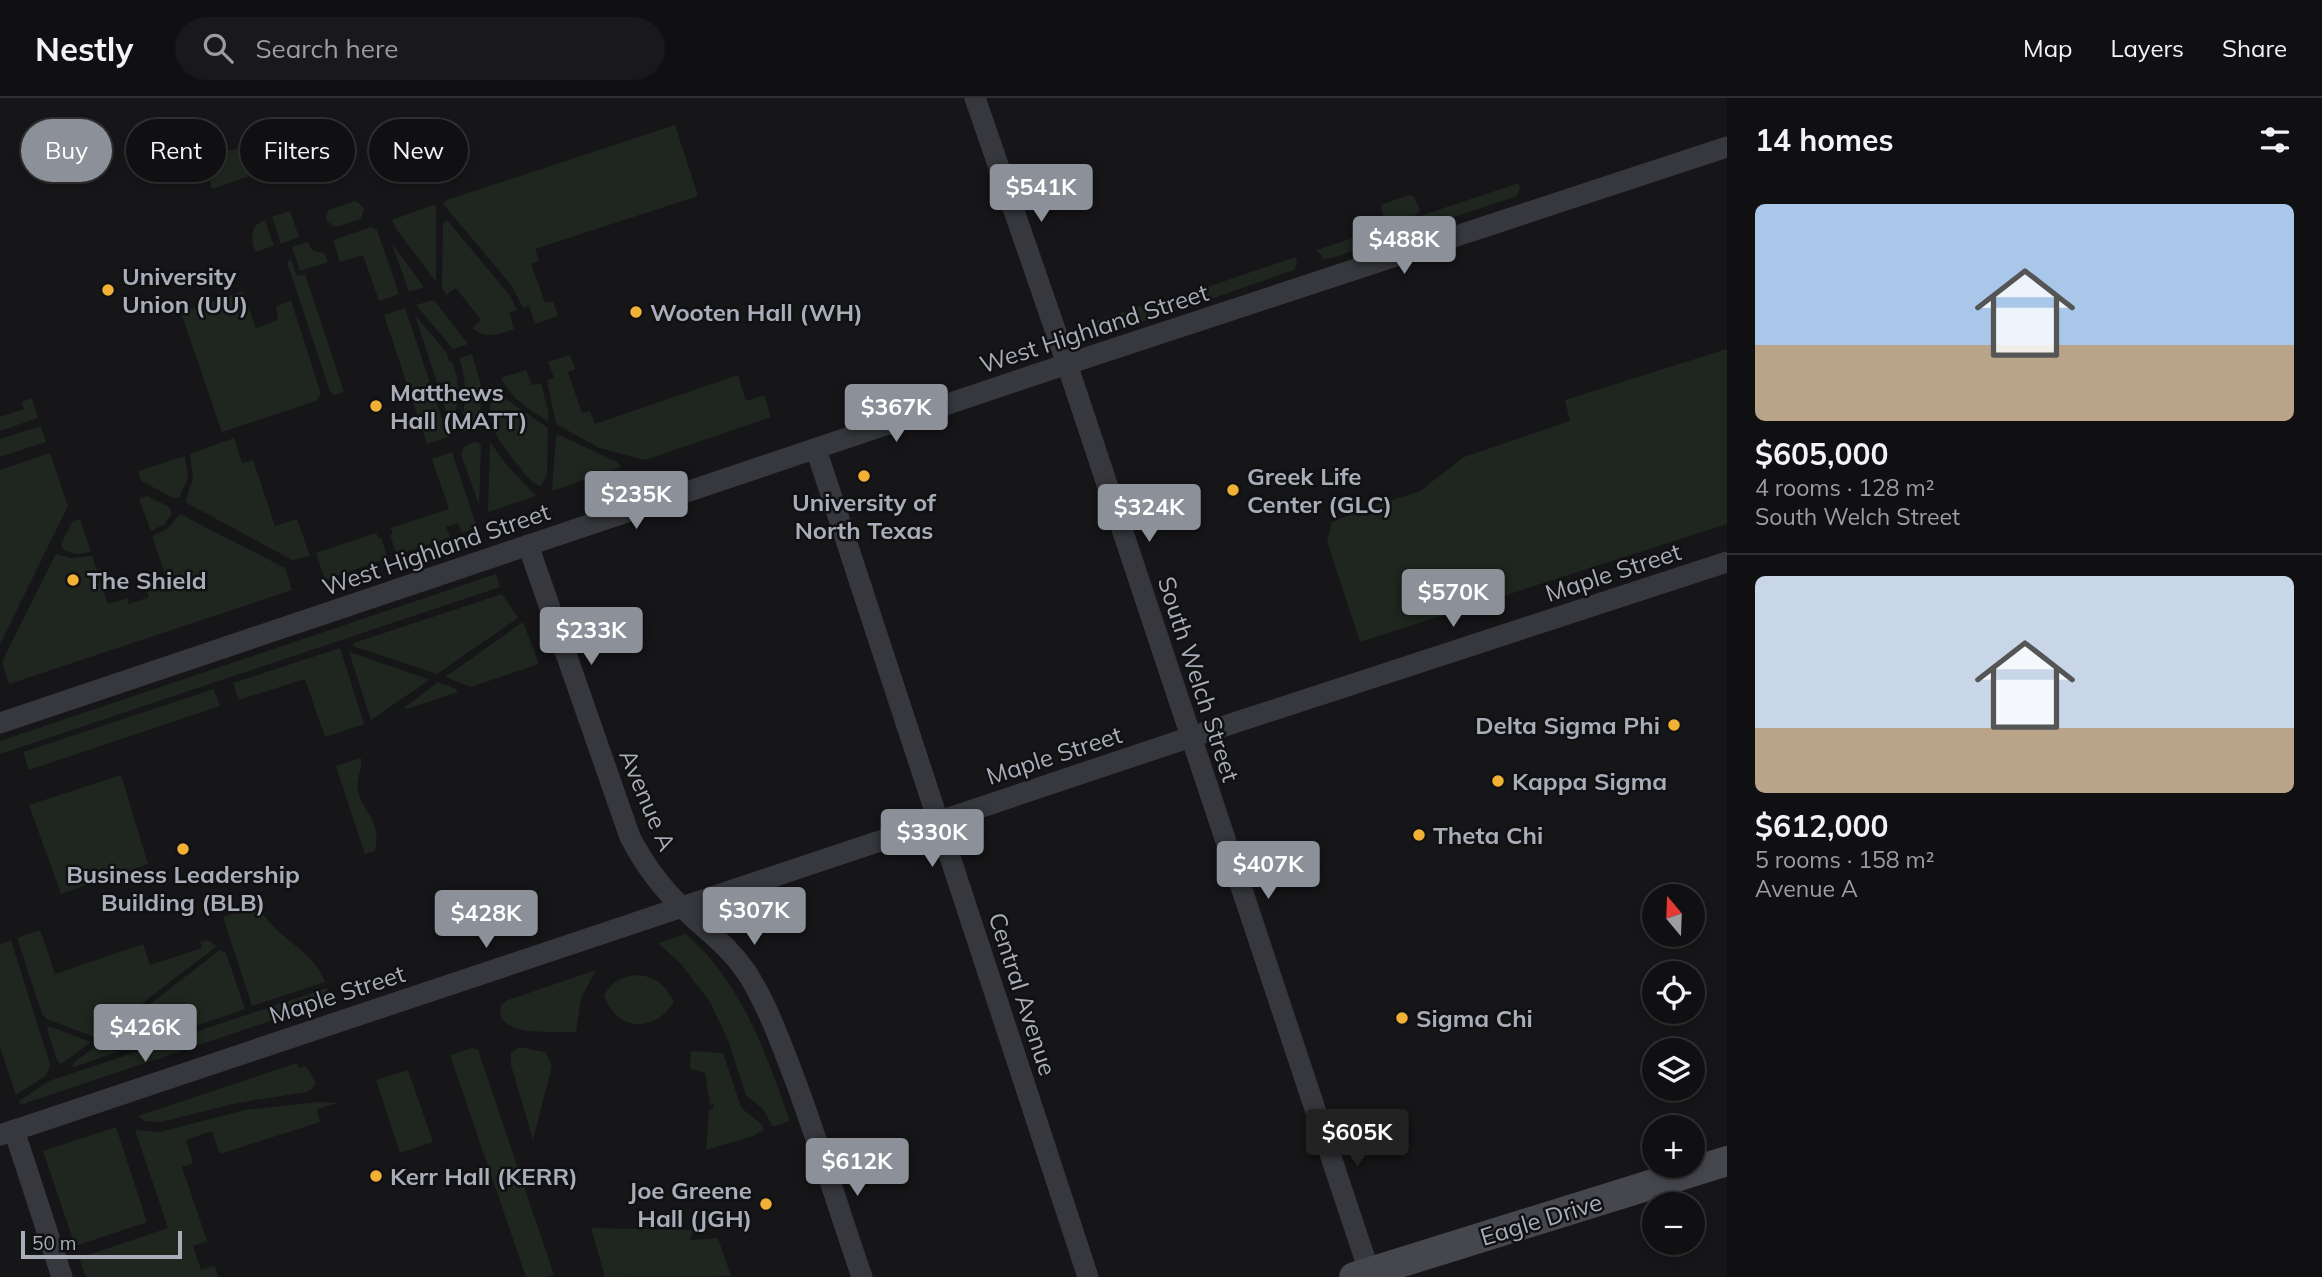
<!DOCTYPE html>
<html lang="en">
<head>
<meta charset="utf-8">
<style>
  body { margin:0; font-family:Mulish,sans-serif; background:#19191b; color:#f1f3f6; height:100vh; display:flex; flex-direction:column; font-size:26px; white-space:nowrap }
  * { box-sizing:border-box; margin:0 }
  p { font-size:23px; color:#9c9d9f }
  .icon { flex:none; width:38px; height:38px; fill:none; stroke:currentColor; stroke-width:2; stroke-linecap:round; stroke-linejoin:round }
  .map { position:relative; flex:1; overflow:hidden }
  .panel { display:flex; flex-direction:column; background:#101012; width:595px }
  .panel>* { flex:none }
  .hud { position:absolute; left:21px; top:21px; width:665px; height:63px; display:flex; gap:14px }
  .needle { width:46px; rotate:341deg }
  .controls { position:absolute; left:1642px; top:786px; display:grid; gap:14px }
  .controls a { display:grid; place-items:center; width:63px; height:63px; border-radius:50%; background:#101012; box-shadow:0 4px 10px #0003,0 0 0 2px #303032; font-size:35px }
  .scale { position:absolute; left:21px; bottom:18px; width:161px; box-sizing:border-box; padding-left:7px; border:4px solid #a8adb8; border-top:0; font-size:19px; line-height:24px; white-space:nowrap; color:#a8adb8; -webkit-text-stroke:5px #111113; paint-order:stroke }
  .price { position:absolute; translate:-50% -60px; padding:0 16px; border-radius:7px; background:#8c9099; color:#fff; font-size:23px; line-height:46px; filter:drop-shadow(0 2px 4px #0008) }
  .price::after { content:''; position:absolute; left:50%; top:42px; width:21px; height:16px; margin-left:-10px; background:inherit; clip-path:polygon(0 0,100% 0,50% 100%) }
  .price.on { background:#222; color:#fff }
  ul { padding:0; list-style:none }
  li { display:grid; align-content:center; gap:14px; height:371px; padding:0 28px }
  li+li { border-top:2px solid #303032 }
  li span { display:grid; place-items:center; height:217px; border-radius:10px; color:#555 }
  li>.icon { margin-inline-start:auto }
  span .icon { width:126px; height:126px; fill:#fffc; stroke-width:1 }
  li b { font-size:30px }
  h2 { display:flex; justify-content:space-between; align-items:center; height:84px; padding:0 28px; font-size:30px }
  .pill { padding:0 24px; border-radius:32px; background:#101012; box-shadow:0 4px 10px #0003,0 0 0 2px #303032; font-size:24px; line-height:63px }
  .pill.on { background:#8c9099; color:#fff }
  header { display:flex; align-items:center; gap:42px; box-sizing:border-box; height:98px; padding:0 35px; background:#101012; border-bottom:2px solid #303032 }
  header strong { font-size:33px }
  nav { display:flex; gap:38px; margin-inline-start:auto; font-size:24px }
  .search { width:490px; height:63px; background:#19191b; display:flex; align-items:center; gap:18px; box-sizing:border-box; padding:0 24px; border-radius:38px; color:#9c9d9f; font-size:26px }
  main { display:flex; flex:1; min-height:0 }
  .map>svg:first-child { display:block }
  .green { fill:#1e261f }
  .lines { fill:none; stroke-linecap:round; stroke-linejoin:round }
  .street { stroke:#37383d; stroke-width:21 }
  .secondary { stroke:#45474d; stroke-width:30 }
  .poi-dot { fill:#f2b134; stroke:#111113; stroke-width:2.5 }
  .labels { text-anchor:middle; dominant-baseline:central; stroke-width:5; stroke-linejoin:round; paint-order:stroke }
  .poi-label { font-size:24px; font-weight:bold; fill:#a8adb8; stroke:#111113; text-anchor:start }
  .street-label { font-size:24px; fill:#a8adb8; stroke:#111113 }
</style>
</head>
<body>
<header>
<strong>Nestly</strong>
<div class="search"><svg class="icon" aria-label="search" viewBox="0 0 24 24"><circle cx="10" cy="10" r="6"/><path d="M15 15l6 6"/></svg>Search here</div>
<nav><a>Map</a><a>Layers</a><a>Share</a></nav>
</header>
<main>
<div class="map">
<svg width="1727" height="1179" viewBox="0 0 1727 1179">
  <rect width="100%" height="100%" fill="#161618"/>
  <g class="green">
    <path d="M675 27 698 98 535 151 539 162 531 166 545 205 553 203 558 218 535 226 529 208 523 210 512 188 443 106 447 102Z"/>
    <path d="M240 49 250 78 212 91 208 77 202 79 197 64Z"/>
    <path d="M1519 85 1520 91 1517 98 1332 160 1324 161 1317 152 1386 129 1405 130 1416 125 1423 117Z"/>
    <path d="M1409 97 1413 98 1420 112C1410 123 1401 129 1386 125L1381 110 1383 106Z"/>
    <path d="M355 103 360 106 364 111 361 121 336 129 327 124 326 118 329 112Z"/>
    <path d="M433 107 436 109V184L397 132 392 122Z"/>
    <path d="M290 113 299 139 281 146 272 119Z"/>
    <path d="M265 122 274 148 255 154C251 140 249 128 265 122Z"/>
    <path d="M447 122 511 199 517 212 509 215 514 231C499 237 485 241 472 230L481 222 456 190 446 197 442 190 443 125Z"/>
    <path d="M371 129 377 132 399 196 379 203 363 157 340 164 333 142Z"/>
    <path d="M308 144 312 152 325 156 328 164 300 173 292 149Z"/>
    <path d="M392 146 424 189 409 194Z"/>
    <path d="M1296 159 1297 166 1294 172 1202 204 1193 197 1192 194Z"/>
    <path d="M291 162 297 178 305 176 344 294 335 297 330 294 287 164Z"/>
    <path d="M243 193 256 230 278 222 276 209 291 202 321 296 316 303 222 334 181 215Z"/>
    <path d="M1170 199 1172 210 1169 215 1100 237 1096 223Z"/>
    <path d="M434 202 468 246 453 251 416 207Z"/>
    <path d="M405 210 448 339 427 346 384 217Z"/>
    <path d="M415 217 446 254 450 264H452L458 282 456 283 459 291 453 334Z"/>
    <path d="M1727 251V426L1360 544 1327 443 1332 424 1365 411 1420 393 1464 359 1570 323 1565 302Z"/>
    <path d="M472 256 481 288 480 329 460 335C465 304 469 291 459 260Z"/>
    <path d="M570 257 575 271 568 274 582 315 590 313 595 326 738 277 746 303 764 297 771 319 645 362 599 350 556 326 547 282 554 280 548 264Z"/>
    <path d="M526 272 532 287 541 285 548 313V323C528 311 512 301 501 280Z"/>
    <path d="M494 293 548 330 547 376 541 388C531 386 524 375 518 367 500 345 482 323 494 293Z"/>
    <path d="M32 300 38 320 0 333V319L24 311 22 304Z"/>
    <path d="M41 328 46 344 0 359V341Z"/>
    <path d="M556 337 561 338 617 364 621 369 552 393Z"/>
    <path d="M234 340 242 365 253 362 275 428 297 421 310 458 292 462 187 405 186 402 193 380 190 356Z"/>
    <path d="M474 344 479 345 481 348 479 407 461 356 464 349Z"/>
    <path d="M490 344 506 366 536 398 488 414Z"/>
    <path d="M452 354 477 429 462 435 458 425 446 429 450 439 397 457 390 437 393 436 391 430 449 411 432 361Z"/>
    <path d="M50 355 68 408 0 546V372Z"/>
    <path d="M185 358 188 380 179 400H174L141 383 138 373Z"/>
    <path d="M147 398 169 409 172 415 165 426 151 433 139 401Z"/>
    <path d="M180 416 285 470 292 492 9 586 2 564 56 456 71 460 92 458 108 506 127 500 129 506 149 499 147 494 169 487 152 438 167 431Z"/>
    <path d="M80 421 91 454 76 456 64 452 61 446 73 423Z"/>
    <path d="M376 435 379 441 381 440 388 460 325 482 316 455Z"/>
    <path d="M496 476 500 489 0 656V643Z"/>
    <path d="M502 496 518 520 437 576 353 548 354 545Z"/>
    <path d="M523 524 539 566 471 589 445 579Z"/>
    <path d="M340 550 364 626 325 639 305 581 239 602 233 585Z"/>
    <path d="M349 554 428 581 429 582 371 622Z"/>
    <path d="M438 584 456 591 458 594 407 611 404 610Z"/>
    <path d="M214 591 220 608 29 672 23 654Z"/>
    <path d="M361 660C363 671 355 682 358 694 365 718 382 722 375 753L365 756 336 668Z"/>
    <path d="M121 677 148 766 61 796 29 707Z"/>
    <path d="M258 807C272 839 313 850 325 884L252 908 223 819Z"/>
    <path d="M40 832 55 876 143 846 150 867 202 850 200 844 207 842 217 848 101 937 94 939 47 921 42 916 17 840Z"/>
    <path d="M686 836C742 885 766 955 790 1023L773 1029 763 1011 746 997 728 942 710 904 681 866 658 845Z"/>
    <path d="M11 842 50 966 47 976 44 979 16 997 0 949V846Z"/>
    <path d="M220 852 226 855 245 911 129 951 106 943V940Z"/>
    <path d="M596 872 581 900 576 934C555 933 492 940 501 907L508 902Z"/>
    <path d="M635 877C655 878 665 886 674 904 654 936 616 933 604 897 612 884 620 879 635 877Z"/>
    <path d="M327 890 329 899 324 905 20 1007 19 1003 49 983Z"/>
    <path d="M49 928 51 929 91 944 61 966 57 962 47 931Z"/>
    <path d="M98 947 118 954 73 969 74 964Z"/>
    <path d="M519 949 545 954 552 968 533 1042 511 967V955Z"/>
    <path d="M472 950 478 952 554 1177 547 1179H526L450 957Z"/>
    <path d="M691 953 723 955 741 1009C748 1018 760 1021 764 1032L753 1038 706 1052 709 1012 714 1010 713 1006 710 1007 705 975 690 971Z"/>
    <path d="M297 965 299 970 306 968 316 985 313 990 307 994 237 1005 161 1024 144 1023 138 1018Z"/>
    <path d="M408 972 433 1044 400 1055 376 982Z"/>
    <path d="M319 1004 337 1005 317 1011 320 1024 220 1056 212 1033 186 1042 193 1065 182 1069 207 1143 193 1148 201 1172 215 1168 218 1179H86L79 1160 168 1130 135 1032 160 1034 245 1012Z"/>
    <path d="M116 1029 147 1124 75 1148 43 1053Z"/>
    <path d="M591 1130 694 1132 690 1142 718 1140 731 1178 605 1179Z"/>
  </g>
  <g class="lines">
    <g class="street">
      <path d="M975 0 1067 266 1371 1179"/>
      <path d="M816 351 1088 1179"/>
      <path d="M528 447 630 739C643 764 659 787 680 807 704 832 726 844 747 875 769 910 782 948 797 987 820 1050 840 1115 862 1179"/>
      <path d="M0 625 1034 277 1727 49"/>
      <path d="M14 1032 62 1179"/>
      <path d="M0 1037 1191 639 1727 464"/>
    </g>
    <path class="secondary" d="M1354 1179 1727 1063"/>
  </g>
  <g class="poi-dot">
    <circle cx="108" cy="192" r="7"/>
    <circle cx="636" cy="214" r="7"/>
    <circle cx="376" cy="308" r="7"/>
    <circle cx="864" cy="378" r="7"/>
    <circle cx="1233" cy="392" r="7"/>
    <circle cx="73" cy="482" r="7"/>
    <circle cx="1674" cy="627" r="7"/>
    <circle cx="1498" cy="683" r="7"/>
    <circle cx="1419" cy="737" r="7"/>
    <circle cx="183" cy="751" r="7"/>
    <circle cx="1402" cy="920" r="7"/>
    <circle cx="376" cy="1078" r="7"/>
    <circle cx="766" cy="1106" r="7"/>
  </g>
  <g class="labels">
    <g class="poi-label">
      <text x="122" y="178">University<tspan x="122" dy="28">Union (UU)</tspan></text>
      <text x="650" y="214">Wooten Hall (WH)</text>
      <text x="390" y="294">Matthews<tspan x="390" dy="28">Hall (MATT)</tspan></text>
      <text x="1247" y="378">Greek Life<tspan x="1247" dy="28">Center (GLC)</tspan></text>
      <text x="864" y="404" text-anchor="middle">University of<tspan x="864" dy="28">North Texas</tspan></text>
      <text x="87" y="482">The Shield</text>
      <text x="1660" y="627" text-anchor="end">Delta Sigma Phi</text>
      <text x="1512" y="683">Kappa Sigma</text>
      <text x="1433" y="737">Theta Chi</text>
      <text x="183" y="776" text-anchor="middle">Business Leadership<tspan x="183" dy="28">Building (BLB)</tspan></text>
      <text x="1416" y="920">Sigma Chi</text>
      <text x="390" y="1078">Kerr Hall (KERR)</text>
      <text x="752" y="1092" text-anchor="end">Joe Greene<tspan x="752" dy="28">Hall (JGH)</tspan></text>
    </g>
    <g class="street-label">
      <text transform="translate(1094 230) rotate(-18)">West Highland Street</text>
      <text transform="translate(436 451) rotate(-19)">West Highland Street</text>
      <text transform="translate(1613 474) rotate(-18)">Maple Street</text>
      <text transform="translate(1199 581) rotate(72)">South Welch Street</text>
      <text transform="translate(1054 657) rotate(-18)">Maple Street</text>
      <text transform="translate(648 702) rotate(67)">Avenue A</text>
      <text transform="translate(337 896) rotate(-18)">Maple Street</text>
      <text transform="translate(1023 896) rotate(72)">Central Avenue</text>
      <text transform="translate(1541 1121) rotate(-17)">Eagle Drive</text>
    </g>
  </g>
</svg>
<div class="controls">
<a><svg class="needle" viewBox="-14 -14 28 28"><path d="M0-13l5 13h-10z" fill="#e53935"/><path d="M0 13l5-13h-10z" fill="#9c9d9f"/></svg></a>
<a><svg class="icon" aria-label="locate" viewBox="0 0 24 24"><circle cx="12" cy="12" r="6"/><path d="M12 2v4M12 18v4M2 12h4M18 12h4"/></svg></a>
<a><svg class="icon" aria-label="layers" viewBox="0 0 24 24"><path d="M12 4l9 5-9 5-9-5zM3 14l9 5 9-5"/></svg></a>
<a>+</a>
<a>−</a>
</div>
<div class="scale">50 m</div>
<b class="price" style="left:1041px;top:126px">$541K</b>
<b class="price" style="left:1404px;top:178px">$488K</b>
<b class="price" style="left:896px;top:346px">$367K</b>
<b class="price" style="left:636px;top:433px">$235K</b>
<b class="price" style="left:1149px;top:446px">$324K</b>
<b class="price" style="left:1453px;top:531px">$570K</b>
<b class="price" style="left:591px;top:569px">$233K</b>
<b class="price" style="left:932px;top:771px">$330K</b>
<b class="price" style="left:1268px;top:803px">$407K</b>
<b class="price" style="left:754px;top:849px">$307K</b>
<b class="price" style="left:486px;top:852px">$428K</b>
<b class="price" style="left:145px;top:966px">$426K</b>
<b class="price on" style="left:1357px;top:1071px">$605K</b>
<b class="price" style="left:857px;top:1100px">$612K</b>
<div class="hud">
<a class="pill on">Buy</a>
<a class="pill">Rent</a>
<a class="pill">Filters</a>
<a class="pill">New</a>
</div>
</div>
<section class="panel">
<h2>14 homes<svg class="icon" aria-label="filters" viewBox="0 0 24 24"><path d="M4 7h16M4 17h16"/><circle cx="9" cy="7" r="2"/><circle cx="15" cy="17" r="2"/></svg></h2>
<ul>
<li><span style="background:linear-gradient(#a9c7e8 65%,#b9a48a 0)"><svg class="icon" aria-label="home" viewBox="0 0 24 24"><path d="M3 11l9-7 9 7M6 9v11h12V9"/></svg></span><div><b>$605,000</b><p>4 rooms · 128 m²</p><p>South Welch Street</p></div></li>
<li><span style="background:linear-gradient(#c9d6e8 70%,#b9a48a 0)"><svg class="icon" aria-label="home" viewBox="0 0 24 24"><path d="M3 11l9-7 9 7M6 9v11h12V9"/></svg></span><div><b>$612,000</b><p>5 rooms · 158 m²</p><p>Avenue A</p></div></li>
</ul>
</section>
</main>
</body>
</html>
